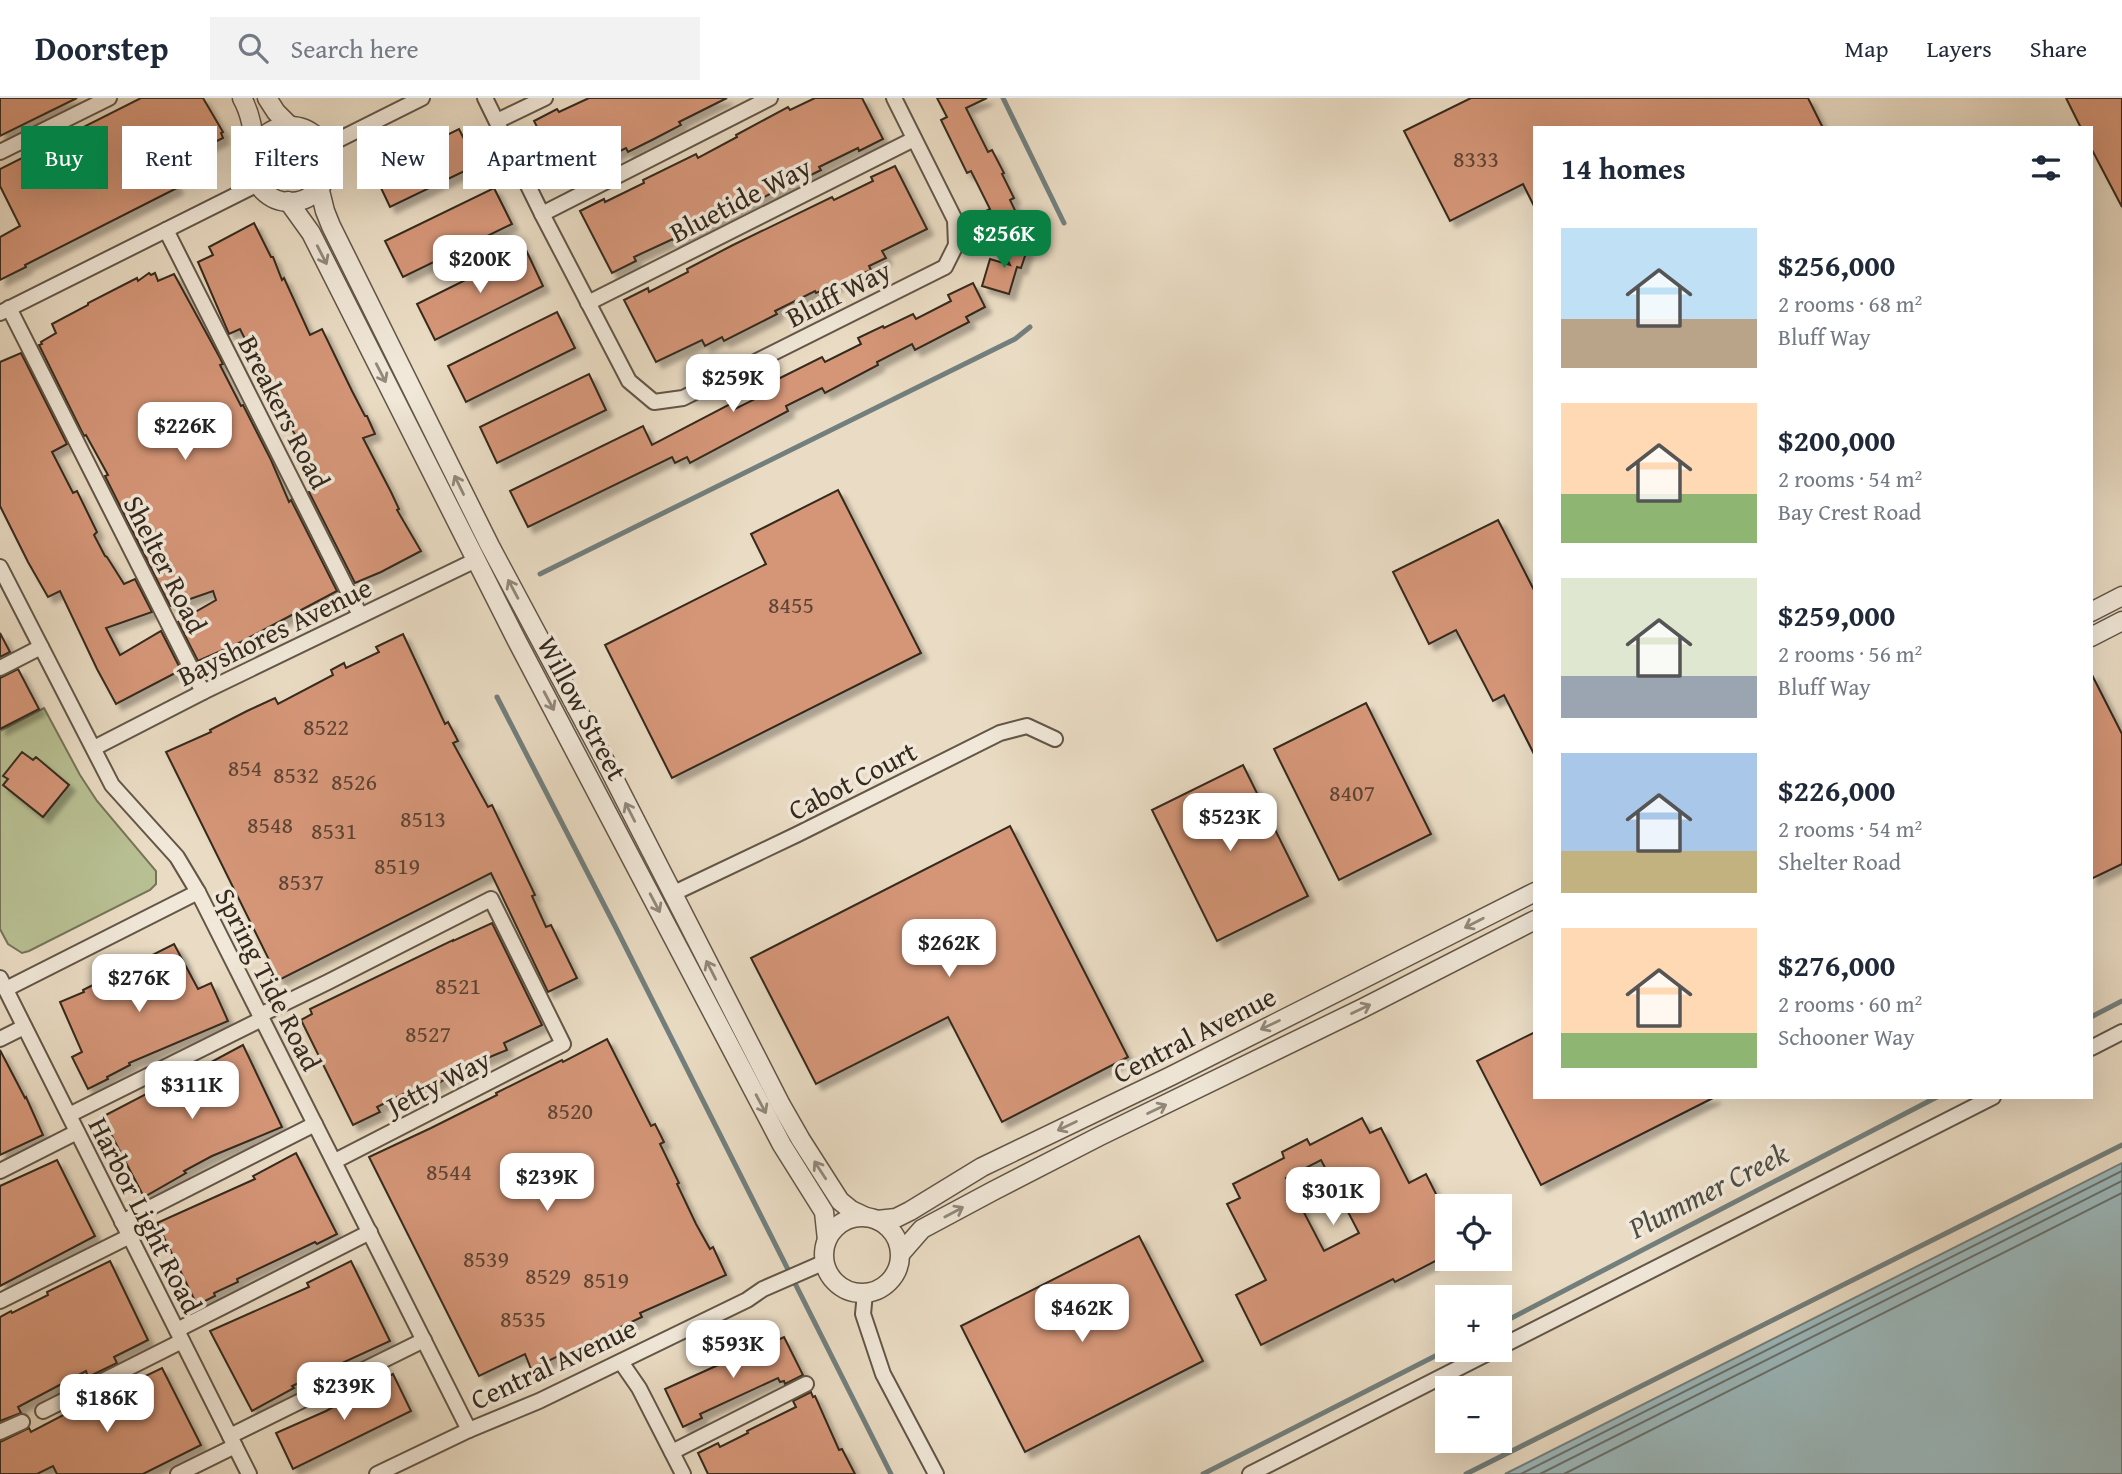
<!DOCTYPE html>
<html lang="en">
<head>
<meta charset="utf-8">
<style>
  body { margin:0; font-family:"Gentium Book Plus",serif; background:#f2f2f3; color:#1f2937; height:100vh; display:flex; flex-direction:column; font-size:26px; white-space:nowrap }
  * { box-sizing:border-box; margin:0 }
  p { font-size:23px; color:#747a83 }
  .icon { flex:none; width:38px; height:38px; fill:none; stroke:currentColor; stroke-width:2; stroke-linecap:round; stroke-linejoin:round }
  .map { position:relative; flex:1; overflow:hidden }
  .side { position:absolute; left:1533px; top:28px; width:560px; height:973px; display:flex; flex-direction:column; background:#fff; border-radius:0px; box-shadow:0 7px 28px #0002 }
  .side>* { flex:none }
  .top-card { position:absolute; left:21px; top:28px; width:665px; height:63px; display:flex; gap:14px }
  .fabs { position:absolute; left:1435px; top:1096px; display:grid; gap:14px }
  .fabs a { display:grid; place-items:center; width:77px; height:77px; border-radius:0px; background:#fff; box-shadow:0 7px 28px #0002; font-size:35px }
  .price { position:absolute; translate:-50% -60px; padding:0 16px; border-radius:14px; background:#fff; color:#222; font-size:23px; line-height:46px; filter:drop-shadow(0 2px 4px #0008) }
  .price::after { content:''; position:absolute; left:50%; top:42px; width:21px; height:16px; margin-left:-10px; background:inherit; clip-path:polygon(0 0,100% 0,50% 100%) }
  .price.on { background:#0b8043; color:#fff }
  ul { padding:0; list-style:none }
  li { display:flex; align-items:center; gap:21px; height:175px; padding:0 28px }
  li span { display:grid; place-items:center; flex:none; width:196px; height:140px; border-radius:0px; color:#555 }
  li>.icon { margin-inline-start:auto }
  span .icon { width:84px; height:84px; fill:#fffc; stroke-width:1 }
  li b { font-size:30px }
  h2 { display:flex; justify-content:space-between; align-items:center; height:84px; padding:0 28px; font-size:30px }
  .pill { padding:0 24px; border-radius:0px; background:#fff; box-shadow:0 7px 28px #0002; font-size:24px; line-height:63px }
  .pill.on { background:#0b8043; color:#fff }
  header { display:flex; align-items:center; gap:42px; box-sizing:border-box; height:98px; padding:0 35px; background:#fff; border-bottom:2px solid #e0e1e3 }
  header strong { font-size:33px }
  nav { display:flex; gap:38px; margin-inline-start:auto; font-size:24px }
  .search { width:490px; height:63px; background:#f2f2f3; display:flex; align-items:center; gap:18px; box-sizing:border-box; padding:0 24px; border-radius:0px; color:#747a83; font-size:26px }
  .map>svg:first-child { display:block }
  .green { fill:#b8c093; stroke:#767458; stroke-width:2 }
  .water { fill:#9bb9bd; stroke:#727f7d; stroke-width:2 }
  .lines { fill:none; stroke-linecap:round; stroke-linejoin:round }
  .shore { stroke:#68716d; stroke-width:2 }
  .stream { stroke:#727f7d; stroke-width:5 }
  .building { fill:#d59678; stroke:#34291d; stroke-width:2; fill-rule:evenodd; filter:url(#shadow) }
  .minor-casing { stroke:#625647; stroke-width:18 }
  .tertiary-casing { stroke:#625647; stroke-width:21 }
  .minor { stroke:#f1e8d9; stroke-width:14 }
  .tertiary { stroke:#f1e8d9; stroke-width:18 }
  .oneway { stroke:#92887b }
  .labels { text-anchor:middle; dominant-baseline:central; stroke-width:7; stroke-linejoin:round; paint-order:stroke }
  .number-label { font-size:24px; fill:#5c4434 }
  .street-label { font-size:28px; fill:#34291d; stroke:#f1e8d9 }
  .water-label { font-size:30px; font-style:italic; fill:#4e4d45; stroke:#f1e8d9 }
</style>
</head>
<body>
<header>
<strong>Doorstep</strong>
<div class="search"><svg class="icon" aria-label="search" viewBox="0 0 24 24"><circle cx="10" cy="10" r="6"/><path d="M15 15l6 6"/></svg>Search here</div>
<nav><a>Map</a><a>Layers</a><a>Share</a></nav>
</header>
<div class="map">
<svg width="2122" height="1376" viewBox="0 0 2122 1376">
  <defs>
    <filter id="shadow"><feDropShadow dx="6" dy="6" stdDeviation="2" flood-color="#0004"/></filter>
  </defs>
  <rect width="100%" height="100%" fill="#eadcc4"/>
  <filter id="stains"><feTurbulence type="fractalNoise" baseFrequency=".00286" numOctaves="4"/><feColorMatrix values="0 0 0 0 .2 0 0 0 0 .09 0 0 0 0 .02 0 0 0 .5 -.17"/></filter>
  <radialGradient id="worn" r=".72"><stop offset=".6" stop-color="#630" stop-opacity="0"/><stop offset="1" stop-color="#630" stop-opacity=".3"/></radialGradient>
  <path class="green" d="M44 610 80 677 97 703 156 773V786L150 792 29 853 22 855 8 846 0 831V633Z"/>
  <path class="water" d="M2122 1065V1376H1505Z"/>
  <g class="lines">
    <g class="shore">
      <path d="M1521 1376 2122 1073"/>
      <path d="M1540 1376 2122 1083"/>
      <path d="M1564 1376 2122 1095"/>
    </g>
    <g class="stream">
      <path d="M1003 0 1064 125"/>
      <path d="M540 476 1015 241 1030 229"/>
      <path d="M497 599 615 828 891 1376"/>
      <path d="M2091 919 2122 903"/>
      <path d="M1500 1226 1937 999"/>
      <path d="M1203 1376 1449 1251"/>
      <path d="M1466 1376 2122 1047"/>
    </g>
  </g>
  <g class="building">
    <path d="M0 0H77L0 38Z"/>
    <path d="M141 0H203L223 34 221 35 223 40 191 56 188 52 164 65 177 90 25 167 26 169 0 182V139L20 128 0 88V71Z"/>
    <path d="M589 0H727L679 24 681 27 652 42 628 54 626 50 587 69 589 73 565 85 534 23 557 11 559 14Z"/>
    <path d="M815 0H862L883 41 859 53 858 50 819 69 821 72 797 84 796 82 721 122 674 144 673 141 634 159 636 163 612 175 580 113 604 101 605 104 644 85 643 82 696 56 698 60 737 39 736 37 788 9 790 12Z"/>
    <path d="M937 0H987L966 10 988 54 992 52 1004 75 1002 76 1014 100 1010 102 1022 127 997 140 984 114 990 111 971 73 967 75 941 22 947 19Z"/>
    <path d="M1471 0H1808L1823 30H1535V110L1523 86 1450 123 1404 33Z"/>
    <path d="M2066 0H2122V109L2091 50V30H2081Z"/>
    <path d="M459 31 477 67 390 109 373 73Z"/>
    <path d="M895 68 927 131 882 153 886 160 869 168 871 172 816 195 815 193 775 213 777 216 724 243 722 239 705 248 702 242 656 264 624 202 648 190 649 194 688 174 687 171 733 147 832 99 834 102 873 83 871 79Z"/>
    <path d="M494 90 512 126 403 179 385 143Z"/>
    <path d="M254 125 271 159H273L282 182 284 180 310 237 322 231 352 293 365 318H367L375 336 363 340 391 394 399 411 397 412 421 453 381 474 355 485 309 394 324 387 306 358 309 355 297 340 280 311 272 295 276 293 265 270 261 271 256 251 251 253 240 231 229 236 198 164 213 157 209 149Z"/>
    <path d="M999 145 1027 152 1021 170 1017 169 1009 196 982 188 990 161 1010 167Z"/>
    <path d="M526 152 543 188 435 242 417 206Z"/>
    <path d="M149 175 151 177 155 175 158 183 174 176 220 260 223 266 220 267 241 308 243 307 271 362 289 404 291 402 337 493 241 544 198 563 178 524 216 502 213 493 170 508 105 378 108 377 86 337 84 338 39 247 42 246 41 244 56 235 52 226 88 207V205L137 180 138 183Z"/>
    <path d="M973 185 985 209 966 219 969 224 915 252 912 246 877 264 878 267 825 295 822 290 786 308 788 313 690 365 687 359 675 365 672 359 528 429 510 393 643 328 652 347 732 305 735 311 771 293 768 286 822 259 825 264 861 246 858 240 883 228 884 230 913 216 916 221 951 203 948 197Z"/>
    <path d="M557 214 575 250 466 304 448 268Z"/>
    <path d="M21 255 67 346 52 354 73 395 77 393 97 434 94 437 105 458 107 459 124 486 135 481 152 514 106 530 120 557 161 533 181 572 116 606 97 571 60 493 48 499 28 464 0 408V264Z"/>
    <path d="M589 276 606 312 497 365 480 329Z"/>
    <path d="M838 392 921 555 672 680 605 547 766 466 751 436Z"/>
    <path d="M1498 422 1535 494V658L1504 597 1493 603 1456 532 1429 546 1393 474Z"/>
    <path d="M0 535 10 554 0 559Z"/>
    <path d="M403 536 445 626 448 624 458 643 453 645 488 709 492 707 535 797 532 798 546 829 551 827 577 880 548 894 491 775 279 882 166 654 211 634 210 632 247 613 275 600 278 606 333 577 331 572 344 565 346 570 379 554 376 549Z"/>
    <path d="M18 571 39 611 0 631V580Z"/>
    <path d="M2091 575 2122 636V766L2091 781Z"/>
    <path d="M1366 605 1431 736 1339 782 1274 651Z"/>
    <path d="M22 654 33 662 36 659 69 687 43 719 3 687 8 681 3 678Z"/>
    <path d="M1243 667 1308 798 1217 843 1152 712Z"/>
    <path d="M1010 728 1128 959 1002 1024 948 919 816 986 751 860Z"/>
    <path d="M492 825 542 927 504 945 507 952 480 963 408 1001 405 995 377 1009 380 1014 353 1027 301 922 312 916 310 911 453 842V843Z"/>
    <path d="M174 846 198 891 211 885 228 923 129 965 130 967 107 979 108 981 88 991 72 959 82 954 60 904 84 894 83 892Z"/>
    <path d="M1535 934V999H1715L1541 1087 1477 963Z"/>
    <path d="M607 941 651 1028 655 1026 664 1044 660 1046 679 1085 677 1086 696 1126 710 1151 713 1149 726 1177 640 1215 642 1219 531 1271 525 1256 479 1278 369 1059 431 1030 497 997 496 995 562 962 563 964Z"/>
    <path d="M243 947 282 1029 212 1058 184 1073 186 1075 144 1099 102 1019 146 996 147 998 200 974 198 971Z"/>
    <path d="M0 952 25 1000 26 999 43 1037 0 1057Z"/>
    <path d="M1362 1020 1370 1035 1381 1030 1409 1085 1426 1076 1447 1118V1157L1395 1184 1393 1181 1261 1247 1236 1197 1266 1182 1227 1106 1240 1100 1233 1086 1284 1060 1282 1054 1307 1041 1310 1047ZM1321 1062 1359 1135 1324 1153 1286 1080Z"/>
    <path d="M296 1055 337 1136 317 1146 315 1144 237 1181 238 1184 214 1195 215 1198 197 1207 157 1125 255 1081 253 1078Z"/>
    <path d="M57 1062 95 1138 0 1188V1088Z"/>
    <path d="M1139 1138 1203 1263 1025 1354 961 1228Z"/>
    <path d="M110 1163 148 1242 114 1259 117 1265 88 1279 86 1273 18 1309 21 1315 0 1323V1219L11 1213 12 1215 48 1197 47 1194Z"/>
    <path d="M351 1163 390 1243 292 1288 294 1290 252 1313 210 1233 309 1189 307 1185Z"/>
    <path d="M784 1239 803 1277 785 1286 784 1283 780 1284 778 1280 700 1316 702 1320 683 1329 665 1291 738 1258V1256L757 1246 759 1251Z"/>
    <path d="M162 1270 201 1347 143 1376H57L53 1368 37 1376H0V1344L29 1330 31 1334 98 1299 97 1297 125 1282 129 1286Z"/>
    <path d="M393 1276 411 1313 293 1371 276 1335 326 1313Z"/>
    <path d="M811 1294 813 1299 815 1298 839 1352 842 1351 855 1376H708L698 1355 718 1345 720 1349 748 1335 747 1333 796 1309 793 1303Z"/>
  </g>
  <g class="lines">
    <defs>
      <g id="minor">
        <path d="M485 0 542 116 629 283 654 304 683 300 945 169 956 147 955 122 894 0"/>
        <path d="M497 23 545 0"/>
        <path d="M324 49 422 0"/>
        <path d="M0 54 109 0"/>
        <path d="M542 116 770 0"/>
        <path d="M166 132 360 517"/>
        <path d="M588 205 914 41"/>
        <path d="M9 210 203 594"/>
        <path d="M0 215 258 86"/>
        <path d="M0 469 112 687 177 759 198 794 469 1332"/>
        <path d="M0 570 41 549"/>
        <path d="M94 650 203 594 476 462"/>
        <path d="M672 796 798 736 1000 635 1027 628 1055 641"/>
        <path d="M0 880 249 1376"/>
        <path d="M6 891 198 794"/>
        <path d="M260 917 328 884 491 801 563 946 335 1063"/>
        <path d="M0 941 24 929"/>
        <path d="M2091 950 2122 934"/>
        <path d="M69 1017 262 921"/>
        <path d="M0 1073 77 1034"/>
        <path d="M122 1124 315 1026"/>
        <path d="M865 1195 863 1216 883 1276 936 1376"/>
        <path d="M0 1203 130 1138"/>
        <path d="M177 1232 370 1134"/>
        <path d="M1500 1249 1993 999"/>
        <path d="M621 1264 639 1290 683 1376"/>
        <path d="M43 1313 182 1243"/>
        <path d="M0 1334 22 1324"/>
        <path d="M230 1338 424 1242"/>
        <path d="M672 1354 806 1286"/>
        <path d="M178 1376 235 1348"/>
        <path d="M377 1376 469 1332 539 1303 747 1202 763 1191 825 1164"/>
        <path d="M1250 1376 1496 1251"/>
      </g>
      <g id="tertiary">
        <path d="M242 0C251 16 253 33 255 51"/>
        <path d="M267 0 276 14 290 28"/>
        <circle cx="290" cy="66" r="38"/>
        <path d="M319 89 325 113 331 128 490 448 605 663 781 1007 801 1042 840 1103 851 1112 866 1119"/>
        <path d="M288 103 311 135 517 543 782 1047 824 1114 827 1142"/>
        <path d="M2091 514 2122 498"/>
        <path d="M2091 539 2122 523"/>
        <circle cx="862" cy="1157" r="38"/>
        <path d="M877 1122 896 1120 910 1113 982 1069 1171 978 1535 794"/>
        <path d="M901 1155 922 1131 993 1093 1100 1038 1363 910 1535 822"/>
      </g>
    </defs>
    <use href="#minor" class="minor-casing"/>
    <use href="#tertiary" class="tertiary-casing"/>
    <use href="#minor" class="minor"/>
    <use href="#tertiary" class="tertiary"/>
  </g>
  <defs><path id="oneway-shaft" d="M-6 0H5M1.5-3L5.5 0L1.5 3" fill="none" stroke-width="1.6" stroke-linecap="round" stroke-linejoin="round" transform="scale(1.75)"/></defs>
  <g class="oneway">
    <use href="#oneway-shaft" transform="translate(322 157) rotate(63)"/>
    <use href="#oneway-shaft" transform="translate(381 275) rotate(63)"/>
    <use href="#oneway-shaft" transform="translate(459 387) rotate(-116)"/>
    <use href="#oneway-shaft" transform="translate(513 491) rotate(-118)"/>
    <use href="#oneway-shaft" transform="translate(549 603) rotate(62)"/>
    <use href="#oneway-shaft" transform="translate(630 714) rotate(-117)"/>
    <use href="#oneway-shaft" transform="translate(655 805) rotate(62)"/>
    <use href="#oneway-shaft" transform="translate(1474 825) rotate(153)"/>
    <use href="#oneway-shaft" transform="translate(711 872) rotate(-117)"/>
    <use href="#oneway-shaft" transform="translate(1361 911) rotate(-26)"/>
    <use href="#oneway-shaft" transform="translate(1270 927) rotate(154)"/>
    <use href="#oneway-shaft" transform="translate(761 1006) rotate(62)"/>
    <use href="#oneway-shaft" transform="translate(1157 1011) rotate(-26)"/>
    <use href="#oneway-shaft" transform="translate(1067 1028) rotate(154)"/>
    <use href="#oneway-shaft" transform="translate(820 1072) rotate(-123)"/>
    <use href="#oneway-shaft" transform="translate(954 1114) rotate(-28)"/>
  </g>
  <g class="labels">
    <g class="number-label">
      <text x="1476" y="60">8333</text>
      <text x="791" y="506">8455</text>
      <text x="326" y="628">8522</text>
      <text x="245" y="669">854</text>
      <text x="296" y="676">8532</text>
      <text x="354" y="683">8526</text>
      <text x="1352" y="694">8407</text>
      <text x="423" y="720">8513</text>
      <text x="270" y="726">8548</text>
      <text x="334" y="732">8531</text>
      <text x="397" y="767">8519</text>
      <text x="301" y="783">8537</text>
      <text x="458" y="887">8521</text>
      <text x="428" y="935">8527</text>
      <text x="570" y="1012">8520</text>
      <text x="449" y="1073">8544</text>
      <text x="486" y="1160">8539</text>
      <text x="548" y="1177">8529</text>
      <text x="606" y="1181">8519</text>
      <text x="523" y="1220">8535</text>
    </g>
    <g class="street-label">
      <text transform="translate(740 101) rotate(-27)">Bluetide Way</text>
      <text transform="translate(838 195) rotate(-27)">Bluff Way</text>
      <text transform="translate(285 314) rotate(63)">Breakers Road</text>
      <text transform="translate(166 466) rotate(63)">Shelter Road</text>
      <text transform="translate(274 533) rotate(-26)">Bayshores Avenue</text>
      <text transform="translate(583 610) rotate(62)">Willow Street</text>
      <text transform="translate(852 682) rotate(-27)">Cabot Court</text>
      <text transform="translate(269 881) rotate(63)">Spring Tide Road</text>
      <text transform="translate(1194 936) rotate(-27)">Central Avenue</text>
      <text transform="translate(438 984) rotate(-27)">Jetty Way</text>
      <text transform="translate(146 1117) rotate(63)">Harbor Light Road</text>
      <text transform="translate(553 1265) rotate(-25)">Central Avenue</text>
    </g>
    <g class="water-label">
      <text transform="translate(1708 1092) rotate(-27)">Plummer Creek</text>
    </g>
  </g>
  <rect width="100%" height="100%" filter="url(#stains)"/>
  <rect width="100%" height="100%" fill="url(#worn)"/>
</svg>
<div class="fabs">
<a><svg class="icon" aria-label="locate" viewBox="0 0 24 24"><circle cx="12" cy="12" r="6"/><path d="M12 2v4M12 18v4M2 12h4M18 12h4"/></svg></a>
<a>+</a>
<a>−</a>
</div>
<b class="price on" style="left:1004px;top:172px">$256K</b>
<b class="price" style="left:480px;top:197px">$200K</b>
<b class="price" style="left:733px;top:316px">$259K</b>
<b class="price" style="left:185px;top:364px">$226K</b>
<b class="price" style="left:1230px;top:755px">$523K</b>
<b class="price" style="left:949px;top:881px">$262K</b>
<b class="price" style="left:139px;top:916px">$276K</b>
<b class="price" style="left:192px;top:1023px">$311K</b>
<b class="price" style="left:547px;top:1115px">$239K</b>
<b class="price" style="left:1333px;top:1129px">$301K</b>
<b class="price" style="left:1082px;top:1246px">$462K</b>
<b class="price" style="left:733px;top:1282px">$593K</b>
<b class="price" style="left:344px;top:1324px">$239K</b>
<b class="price" style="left:107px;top:1336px">$186K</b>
<div class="top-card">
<a class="pill on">Buy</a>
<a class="pill">Rent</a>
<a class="pill">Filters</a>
<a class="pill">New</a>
<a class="pill">Apartment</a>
</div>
<section class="side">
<h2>14 homes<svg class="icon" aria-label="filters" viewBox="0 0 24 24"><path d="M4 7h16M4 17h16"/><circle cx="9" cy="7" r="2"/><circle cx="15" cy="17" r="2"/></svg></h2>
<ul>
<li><span style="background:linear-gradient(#bfe0f5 65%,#b9a48a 0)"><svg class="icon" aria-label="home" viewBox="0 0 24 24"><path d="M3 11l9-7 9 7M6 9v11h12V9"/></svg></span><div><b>$256,000</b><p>2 rooms · 68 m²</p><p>Bluff Way</p></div></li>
<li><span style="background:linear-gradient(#ffd9b3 65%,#8fb573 0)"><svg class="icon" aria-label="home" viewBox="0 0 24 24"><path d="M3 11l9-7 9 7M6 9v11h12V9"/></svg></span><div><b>$200,000</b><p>2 rooms · 54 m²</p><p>Bay Crest Road</p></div></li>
<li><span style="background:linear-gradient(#dfe7d0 70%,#9aa5b1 0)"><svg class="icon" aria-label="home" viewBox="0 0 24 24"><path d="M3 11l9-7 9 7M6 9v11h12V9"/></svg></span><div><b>$259,000</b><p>2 rooms · 56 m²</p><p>Bluff Way</p></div></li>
<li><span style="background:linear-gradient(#a9c7e8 70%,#c2b280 0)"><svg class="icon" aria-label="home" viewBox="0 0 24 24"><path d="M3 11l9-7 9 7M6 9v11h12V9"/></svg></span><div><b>$226,000</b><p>2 rooms · 54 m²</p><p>Shelter Road</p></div></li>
<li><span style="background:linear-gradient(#ffd9b3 75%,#8fb573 0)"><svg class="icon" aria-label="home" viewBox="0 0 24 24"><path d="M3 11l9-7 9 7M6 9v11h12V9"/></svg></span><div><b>$276,000</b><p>2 rooms · 60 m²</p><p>Schooner Way</p></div></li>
</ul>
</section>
</div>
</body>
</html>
